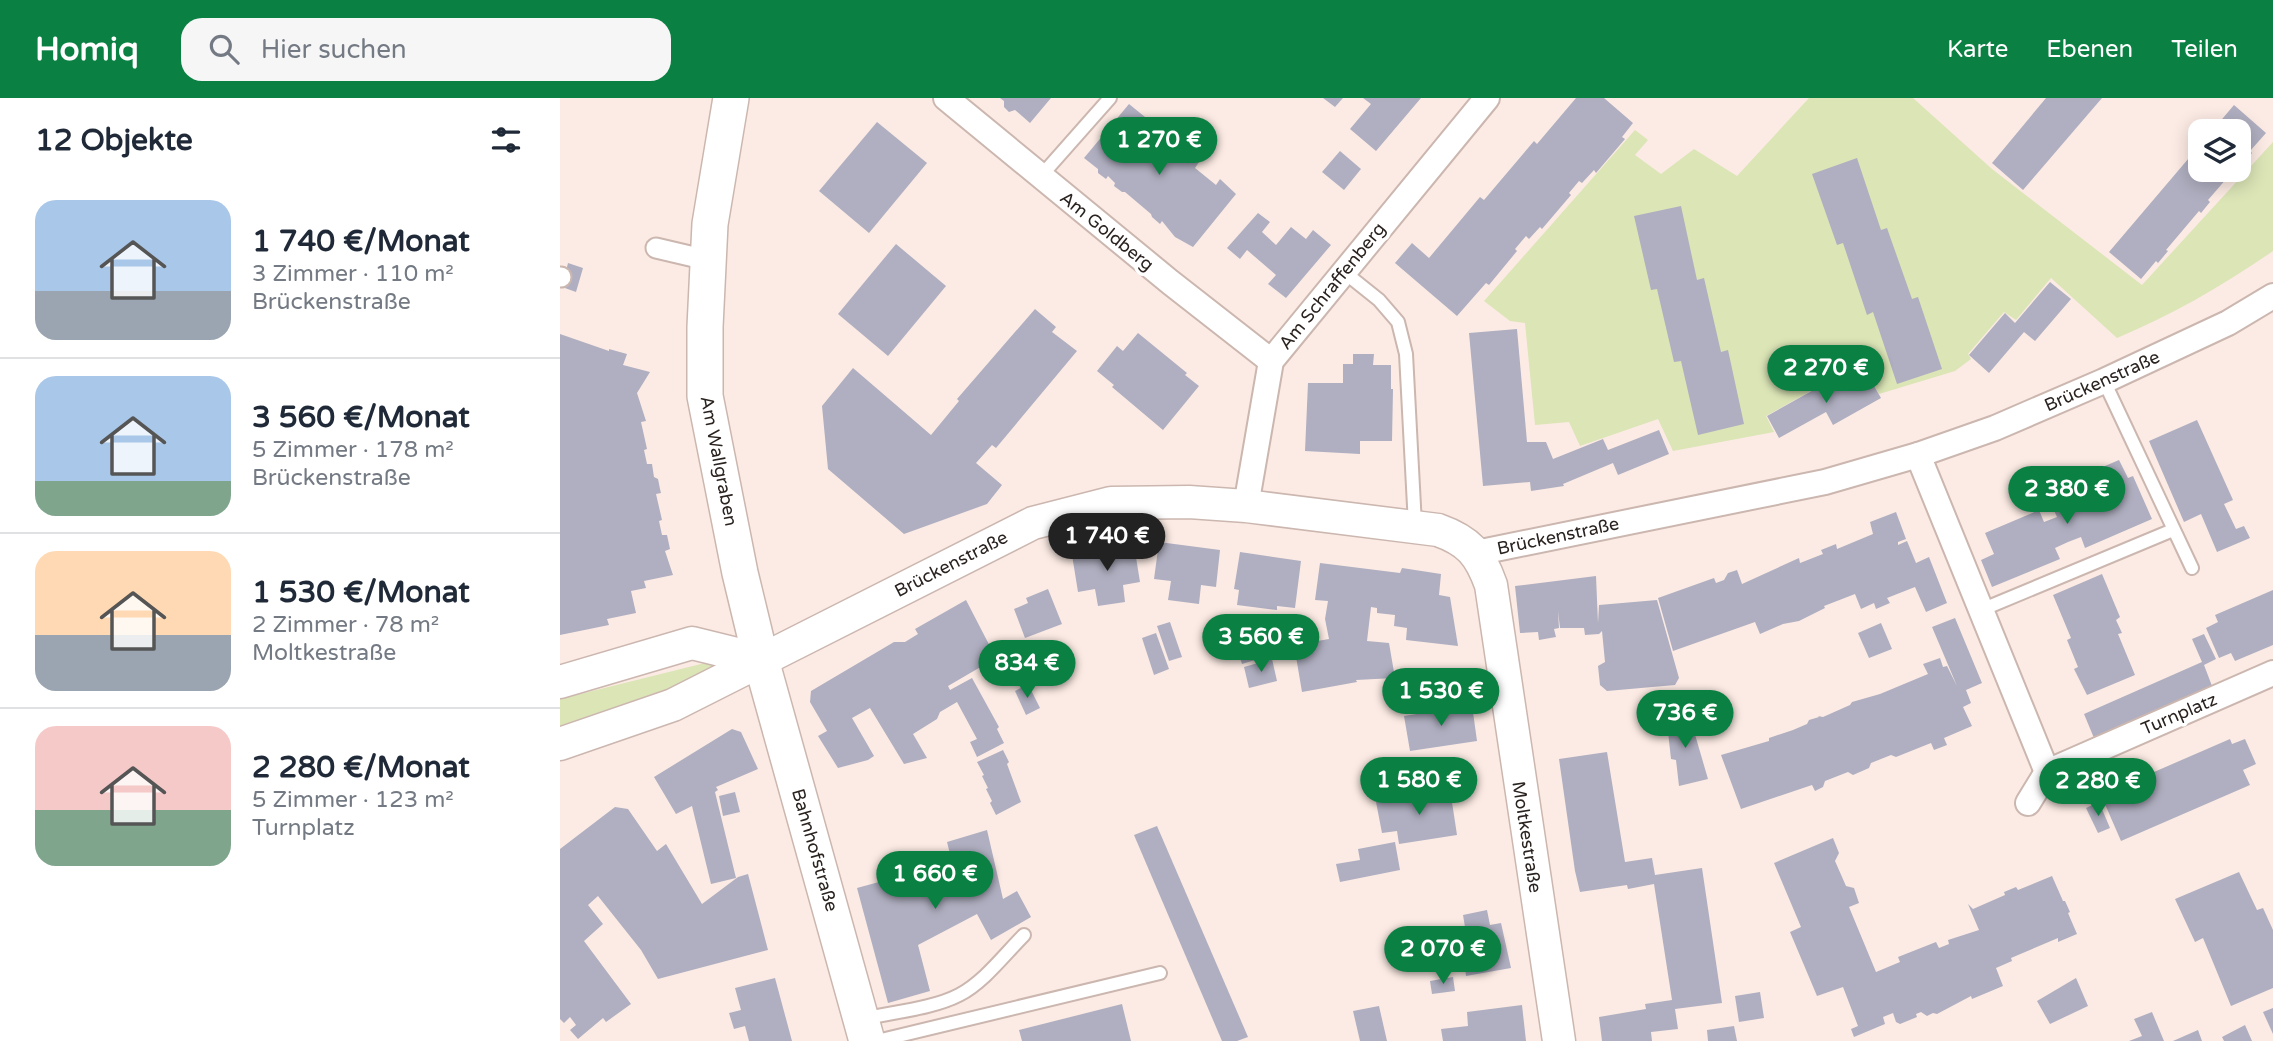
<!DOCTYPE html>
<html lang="de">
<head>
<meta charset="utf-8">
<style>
  body { margin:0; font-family:"Varela Round",sans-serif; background:#f6f6f7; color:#1f2937; height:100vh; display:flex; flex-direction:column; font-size:26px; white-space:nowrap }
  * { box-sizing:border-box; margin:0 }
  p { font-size:23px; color:#747a83 }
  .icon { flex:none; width:38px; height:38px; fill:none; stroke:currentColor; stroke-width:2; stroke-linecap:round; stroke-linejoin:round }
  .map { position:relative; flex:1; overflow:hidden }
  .side { display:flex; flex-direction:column; background:#fff; width:560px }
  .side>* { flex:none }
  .fabs { position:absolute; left:1628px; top:21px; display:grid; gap:14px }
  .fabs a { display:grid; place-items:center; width:63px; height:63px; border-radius:14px; background:#fff; box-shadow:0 4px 18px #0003; font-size:35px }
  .price { position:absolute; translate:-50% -60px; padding:0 16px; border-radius:24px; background:#0b8043; color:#fff; font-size:23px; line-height:46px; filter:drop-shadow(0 2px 4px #0008) }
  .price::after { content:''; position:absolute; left:50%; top:42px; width:21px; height:16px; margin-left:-10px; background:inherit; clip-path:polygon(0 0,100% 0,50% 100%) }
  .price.active { background:#222; color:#fff }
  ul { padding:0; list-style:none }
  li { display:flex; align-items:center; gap:21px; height:175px; padding:0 35px }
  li+li { border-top:2px solid #e0e1e3 }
  li span { display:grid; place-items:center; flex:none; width:196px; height:140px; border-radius:21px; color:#555 }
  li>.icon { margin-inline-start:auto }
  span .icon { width:84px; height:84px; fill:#fffc; stroke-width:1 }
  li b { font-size:30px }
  h2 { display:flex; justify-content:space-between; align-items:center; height:84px; padding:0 35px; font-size:30px }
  header { display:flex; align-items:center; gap:42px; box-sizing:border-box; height:98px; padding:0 35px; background:#0b8043; color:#fff }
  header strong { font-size:33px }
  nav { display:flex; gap:38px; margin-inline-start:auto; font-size:24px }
  .search { width:490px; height:63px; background:#f6f6f7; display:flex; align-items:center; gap:18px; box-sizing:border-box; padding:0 24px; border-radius:21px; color:#747a83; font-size:26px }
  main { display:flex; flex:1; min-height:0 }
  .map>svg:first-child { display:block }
  .green { fill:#dbe5b6 }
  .building { fill:#afafc1 }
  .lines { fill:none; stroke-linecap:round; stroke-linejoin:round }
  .service-casing { stroke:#cbb7af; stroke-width:16 }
  .pedestrian-casing { stroke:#cbb7af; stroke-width:23 }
  .minor-casing { stroke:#cbb7af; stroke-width:28 }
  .tertiary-casing { stroke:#cbb7af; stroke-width:35 }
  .secondary-casing { stroke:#cbb7af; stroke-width:38 }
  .service { stroke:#fff; stroke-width:12 }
  .pedestrian { stroke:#fff; stroke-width:19 }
  .minor { stroke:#fff; stroke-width:24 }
  .tertiary { stroke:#fff; stroke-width:32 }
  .secondary { stroke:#fff; stroke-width:35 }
  .labels { text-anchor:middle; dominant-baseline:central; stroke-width:7; stroke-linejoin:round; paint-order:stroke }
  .street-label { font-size:18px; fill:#2a2320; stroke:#fff }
</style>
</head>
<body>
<header>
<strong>Homiq</strong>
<div class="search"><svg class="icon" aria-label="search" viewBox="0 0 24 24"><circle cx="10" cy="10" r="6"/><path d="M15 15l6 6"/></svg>Hier suchen</div>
<nav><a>Karte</a><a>Ebenen</a><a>Teilen</a></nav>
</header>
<main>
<section class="side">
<h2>12 Objekte<svg class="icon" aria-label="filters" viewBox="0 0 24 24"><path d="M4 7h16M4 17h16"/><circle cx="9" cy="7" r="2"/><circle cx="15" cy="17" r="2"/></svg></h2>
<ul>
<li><span style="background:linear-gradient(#a9c7e8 65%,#9aa5b1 0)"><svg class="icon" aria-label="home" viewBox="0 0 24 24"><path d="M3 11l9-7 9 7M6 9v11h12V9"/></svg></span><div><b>1 740 €/Monat</b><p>3 Zimmer · 110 m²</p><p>Brückenstraße</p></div></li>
<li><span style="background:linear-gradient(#a9c7e8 75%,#7fa58c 0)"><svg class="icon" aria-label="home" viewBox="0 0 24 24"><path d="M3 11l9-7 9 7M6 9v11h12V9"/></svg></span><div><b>3 560 €/Monat</b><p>5 Zimmer · 178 m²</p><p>Brückenstraße</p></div></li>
<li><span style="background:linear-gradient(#ffd9b3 60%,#9aa5b1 0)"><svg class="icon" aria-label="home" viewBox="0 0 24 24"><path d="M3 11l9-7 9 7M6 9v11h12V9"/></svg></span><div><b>1 530 €/Monat</b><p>2 Zimmer · 78 m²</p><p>Moltkestraße</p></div></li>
<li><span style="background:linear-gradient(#f6c9c9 60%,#7fa58c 0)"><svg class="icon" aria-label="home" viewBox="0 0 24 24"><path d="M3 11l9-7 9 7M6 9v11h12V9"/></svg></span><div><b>2 280 €/Monat</b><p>5 Zimmer · 123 m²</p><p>Turnplatz</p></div></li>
</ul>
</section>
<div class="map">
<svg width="1713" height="943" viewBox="0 0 1713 943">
  <rect width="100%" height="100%" fill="#fcebe4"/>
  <g class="green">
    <path d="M1249 0H1353L1432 71 1582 187 1713 44V153C1664 187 1612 217 1557 240L1491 180 1456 222 1444 214 1408 256 1411 261 1395 273 1319 296 1306 274 1263 298 1258 289 1206 318 1214 334 1113 353 1098 321 1020 348 1009 324 975 327 965 225 950 223 924 203 1075 32 1088 42 1075 57 1101 76 1134 51 1177 78Z"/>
    <path d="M149 564 156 570 104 600 0 634V601Z"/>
  </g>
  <g class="building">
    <path d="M440 0H491L470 25 455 12 449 14 444 9V3Z"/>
    <path d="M763 0H783L775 9Z"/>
    <path d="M803 0H861L816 53 790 31 811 6Z"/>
    <path d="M1016 0H1044L1073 25 1062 39 1065 41 1036 75 1034 72 1022 85 1019 83 1009 95 1011 97 982 131 980 129 969 141 966 138 955 151 957 153 929 187 926 185 897 218 835 165 852 145 869 160 920 99 924 102 974 43 977 46Z"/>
    <path d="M1486 0H1542L1463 92 1432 65Z"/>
    <path d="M569 6 585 19 581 25 602 43 606 37 639 64 635 70 656 87 660 81 676 96 633 149 615 139 602 123 600 126 592 119 591 116 565 94H562L554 88 555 85 548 78 546 81 538 75V71L524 60Z"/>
    <path d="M1674 7 1706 35 1690 53 1692 55 1683 66 1680 64 1678 67V33H1652Z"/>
    <path d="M317 24 367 65 309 135 259 93Z"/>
    <path d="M1640 47V72H1674L1648 102 1650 104 1641 115 1639 113 1606 152 1608 153 1598 165 1596 163 1581 181 1549 154Z"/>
    <path d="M780 53 801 71 784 92 762 74Z"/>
    <path d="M1297 60 1321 132 1327 130 1352 201 1358 199 1382 271 1337 286 1313 214 1307 217 1283 145 1277 147 1252 76Z"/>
    <path d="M1121 108 1137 182 1144 180 1161 254 1168 252 1184 326 1138 337 1121 263 1114 264 1097 191 1091 192 1074 118Z"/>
    <path d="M698 115 710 124 702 134 716 147 731 129 746 141 753 132 771 147 726 200 708 186 716 177 687 152 680 161 667 150Z"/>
    <path d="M336 146 386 188 328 258 278 216Z"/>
    <path d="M8 165 23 170 16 194 2 189Z"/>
    <path d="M1490 184 1511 201 1475 243 1464 234 1429 275 1409 257 1445 215 1455 225Z"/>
    <path d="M475 211 496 229 492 234 517 253 436 350 432 347 416 365 442 387 427 406 344 436 268 371 262 308 293 270 371 337 399 303 397 301Z"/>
    <path d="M957 231 967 344H986L993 361 1043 341 1048 352 1099 332 1109 356 1058 377 1053 365 1003 386 1004 388 971 393 970 384 923 388 909 235Z"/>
    <path d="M578 235 627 275 625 277 639 288 603 332 552 289 554 287 537 273 557 248 563 253Z"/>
    <path d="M0 236 49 253V251L67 256 63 267 90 274 77 295 86 323 81 324 87 351 84 352 87 366H92L94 379 98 381 100 391 101 395 96 396 102 422 99 423 102 437H107L110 451 105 453 113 477 84 483 86 490 71 493 76 515 47 521 49 527 0 537Z"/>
    <path d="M793 256H814L813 267H831V291H833L832 343H800V356L745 353 748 285H783V266H793Z"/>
    <path d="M1306 274 1321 300 1273 327 1266 314 1219 340 1207 318 1257 290 1262 298Z"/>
    <path d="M1637 322 1673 402 1664 406 1676 431 1684 428 1690 440 1657 454 1641 416 1624 424 1589 343Z"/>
    <path d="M1559 362 1568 380 1573 378 1592 421 1525 450 1521 439 1508 444 1495 450 1500 461 1432 489 1421 462 1434 456 1425 435 1479 412 1484 424 1497 419 1492 408 1505 403 1504 401 1544 384 1538 371Z"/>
    <path d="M1336 414 1346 441 1338 444V447L1347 443 1356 465 1369 459 1387 505 1366 514 1355 489 1327 500 1330 505 1316 511 1314 505 1301 511 1295 496 1264 508 1265 510 1239 523 1223 526 1200 536 1195 524 1113 553 1098 500 1154 480 1156 485 1164 482 1168 475 1177 472 1182 486 1239 460 1240 465 1263 456 1261 452 1276 446 1277 451 1313 436 1310 424Z"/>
    <path d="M599 444 660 452 656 489 641 487 639 506 608 502 611 483 594 481Z"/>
    <path d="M574 447 580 484 563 487 565 504 538 508 535 491 518 494 512 457Z"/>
    <path d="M680 454 741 463 735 510 717 508V512L677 507 679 492 674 491Z"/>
    <path d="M760 465 840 475 842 470 881 476 879 497 890 499 898 548 846 542 847 530 834 528 835 517 817 515V510L811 509 807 543 829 545 835 580 796 582 797 584 742 594 734 547 769 541 765 521 768 503 755 502Z"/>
    <path d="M1542 476 1560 519 1556 522 1562 535 1558 536 1575 577 1527 597 1514 571 1518 569 1507 542 1511 540 1493 497Z"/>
    <path d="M1036 478 1038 525 1039 507 1097 502 1119 580 1115 587 1047 593 1040 587 1038 568 1045 564 1042 533 1039 536 1025 537 1024 530H1000L998 513 999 530 994 531 996 539 979 542 978 534 960 535 955 488Z"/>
    <path d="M488 491 502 526 465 540 454 511 468 505 466 500Z"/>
    <path d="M1713 492V547L1675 563 1671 555 1659 560 1646 530 1658 524 1655 517Z"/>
    <path d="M406 502 436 560 388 588 390 592 412 580 439 629 437 631 444 645 417 659 410 644 417 641 397 604 380 614 377 621 353 636 367 660 344 666 310 610 292 620 314 658 308 662 278 670 258 638 267 633 250 604 251 593 334 544H345L358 536 355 531Z"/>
    <path d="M1395 520 1422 585 1406 592 1411 605 1403 609 1412 628 1384 640 1387 647 1374 652 1371 645 1336 659 1331 657 1311 665 1309 670 1293 677 1288 674 1265 683 1263 689 1255 693 1252 687 1181 711 1161 657 1209 643V640L1233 632 1247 626 1249 622 1259 619 1258 618 1263 619 1290 607 1292 604 1320 596 1368 576 1363 566 1380 560 1383 569 1387 568 1397 588 1372 529Z"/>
    <path d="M610 524 622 559 609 563 597 528Z"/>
    <path d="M1321 525 1332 551 1309 560 1298 535Z"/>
    <path d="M596 535 609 571 594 577 582 540Z"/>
    <path d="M686 535 695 562 682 566 673 539Z"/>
    <path d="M1644 536 1656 561 1644 567 1652 588 1534 640 1524 616 1642 564 1632 541Z"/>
    <path d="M470 547 480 574 465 579 455 553Z"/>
    <path d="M712 561 717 583 689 590 684 569Z"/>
    <path d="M468 586 480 610 466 617 455 593Z"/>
    <path d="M912 607 917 643 850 653 844 618Z"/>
    <path d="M1129 616 1148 681 1119 688 1116 662 1111 661 1108 634 1104 635 1103 621Z"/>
    <path d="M172 631 181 634 198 671 156 689 158 692 155 694 176 780 151 786 132 708 116 716 94 679Z"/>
    <path d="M1670 641 1672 646 1685 641 1696 666 1683 672 1690 687 1561 743 1541 697Z"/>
    <path d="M443 652 449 664 447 666 461 704 436 717 430 705 432 703 426 691 428 690 422 678 424 677 417 664Z"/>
    <path d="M1047 654 1065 764 1092 760 1095 777 1142 770 1162 905 1115 911 1118 931 1091 934 1092 943H1042L1039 919 1086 911 1085 906 1112 902 1094 786 1068 791 1067 787 1020 794 1015 773 999 661Z"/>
    <path d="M890 691 897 737 839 746 837 733 822 735 816 704Z"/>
    <path d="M175 694 180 714 163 718 159 698Z"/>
    <path d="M1539 704 1550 730 1538 735 1526 710Z"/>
    <path d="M55 709 68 711 97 753 106 746 142 806 178 779 188 776 208 852 98 881 81 852 38 798 28 807 43 826 24 843 71 906 46 924 43 920 18 941 10 932 16 927 10 919 4 925 0 921V751Z"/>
    <path d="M597 728 688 939 677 943H662L574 737Z"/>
    <path d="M427 732 443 801 457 793 471 819 431 842 417 816 358 847 370 893 328 905 297 790 392 764 387 744Z"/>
    <path d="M1273 740 1279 755 1275 763 1286 788 1294 790 1299 805 1289 809 1316 874 1340 864 1338 859 1376 844 1379 850 1389 846 1388 842 1419 832 1408 806 1413 811 1445 797 1444 794 1456 789 1458 792 1492 778 1503 803H1505L1510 814 1508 815 1517 836 1498 844V840L1451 860 1452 863 1436 870 1443 888 1412 901 1411 898 1377 916 1373 915 1367 918 1361 914 1356 916 1357 919 1340 926 1336 924 1333 915 1323 919 1325 926 1294 939 1291 931 1298 928 1283 889 1257 898 1230 834 1241 829 1214 765Z"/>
    <path d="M835 744 840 772 780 784 776 766 800 762 798 751Z"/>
    <path d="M1679 774 1697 812 1703 810 1713 832V890L1671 908 1643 840 1635 844 1615 801Z"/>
    <path d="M927 812 930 827 941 825 951 870 906 878 904 860 910 859 903 817Z"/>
    <path d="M893 879 895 893 872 896 870 883Z"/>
    <path d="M215 880 232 943H189L185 928 174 931 169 915 181 912 175 890Z"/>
    <path d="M1516 880 1528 908 1490 926 1477 903Z"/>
    <path d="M1200 894 1204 920 1179 924 1175 898Z"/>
    <path d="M562 906 571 943H462L459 932Z"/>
    <path d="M962 907 966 943H883L881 931 908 928 907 914Z"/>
    <path d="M819 908 827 943H800L793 913Z"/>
    <path d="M1713 910V936L1703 914Z"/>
    <path d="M1592 914 1604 943H1569L1582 938 1574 921Z"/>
    <path d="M1685 927 1692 943H1664L1662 939Z"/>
    <path d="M1174 928 1177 943H1148L1147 932Z"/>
    <path d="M1638 932 1642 943H1613Z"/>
  </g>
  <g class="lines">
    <defs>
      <g id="service">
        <path d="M481 78 550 0"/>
        <path d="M784 174 819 202 838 224 846 256 855 427"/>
        <path d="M1544 283 1632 470"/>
        <path d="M1421 512 1613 432"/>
        <path d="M302 921C332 914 372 911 399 897 424 884 444 857 464 837"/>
        <path d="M317 943 600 875"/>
      </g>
      <g id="pedestrian">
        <path d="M96 150 147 162"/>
        <path d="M0 179H1"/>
      </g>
      <g id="minor">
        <path d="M386 0 610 184 711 263"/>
        <path d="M1358 357 1487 674"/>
        <path d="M686 408 711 263 927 0"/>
        <path d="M916 455 1265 384 1358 357 1435 330 1544 283 1668 225 1713 198"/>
        <path d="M1468 705 1487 674 1713 575"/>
      </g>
      <g id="tertiary">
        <path d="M0 584 132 545 201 562"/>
        <path d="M0 646 113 607 473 425 551 405 629 404 686 408 878 432C909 443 920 456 931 487L999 943"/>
      </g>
      <path id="secondary" d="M171 0 150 126 145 229V298L180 475 201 562 307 943"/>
    </defs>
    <use href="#service" class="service-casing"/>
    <use href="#pedestrian" class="pedestrian-casing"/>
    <use href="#minor" class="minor-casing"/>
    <use href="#tertiary" class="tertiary-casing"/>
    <use href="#secondary" class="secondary-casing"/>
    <use href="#service" class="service"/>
    <use href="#pedestrian" class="pedestrian"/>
    <use href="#minor" class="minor"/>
    <use href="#tertiary" class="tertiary"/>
    <use href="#secondary" class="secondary"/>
  </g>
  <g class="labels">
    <g class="street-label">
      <text transform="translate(547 133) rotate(39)">Am Goldberg</text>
      <text transform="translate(772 188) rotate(-51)">Am Schraffenberg</text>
      <text transform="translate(1542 283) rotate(-24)">Brückenstraße</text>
      <text transform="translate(159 363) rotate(79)">Am Wallgraben</text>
      <text transform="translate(998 438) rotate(-12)">Brückenstraße</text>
      <text transform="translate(391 466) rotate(-27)">Brückenstraße</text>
      <text transform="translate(1619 616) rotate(-23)">Turnplatz</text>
      <text transform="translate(967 739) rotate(81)">Moltkestraße</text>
      <text transform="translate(255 752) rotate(74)">Bahnhofstraße</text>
    </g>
  </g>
</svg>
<div class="fabs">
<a><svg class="icon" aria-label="layers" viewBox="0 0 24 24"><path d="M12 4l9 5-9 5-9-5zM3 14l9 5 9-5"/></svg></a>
</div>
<b class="price" style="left:599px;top:79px">1 270 €</b>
<b class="price" style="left:1266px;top:307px">2 270 €</b>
<b class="price" style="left:1507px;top:428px">2 380 €</b>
<b class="price active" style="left:547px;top:475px">1 740 €</b>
<b class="price" style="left:701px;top:576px">3 560 €</b>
<b class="price" style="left:467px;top:602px">834 €</b>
<b class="price" style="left:881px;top:630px">1 530 €</b>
<b class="price" style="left:1125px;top:652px">736 €</b>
<b class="price" style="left:859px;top:719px">1 580 €</b>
<b class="price" style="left:1538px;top:720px">2 280 €</b>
<b class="price" style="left:375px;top:813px">1 660 €</b>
<b class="price" style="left:883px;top:888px">2 070 €</b>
</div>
</main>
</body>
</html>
